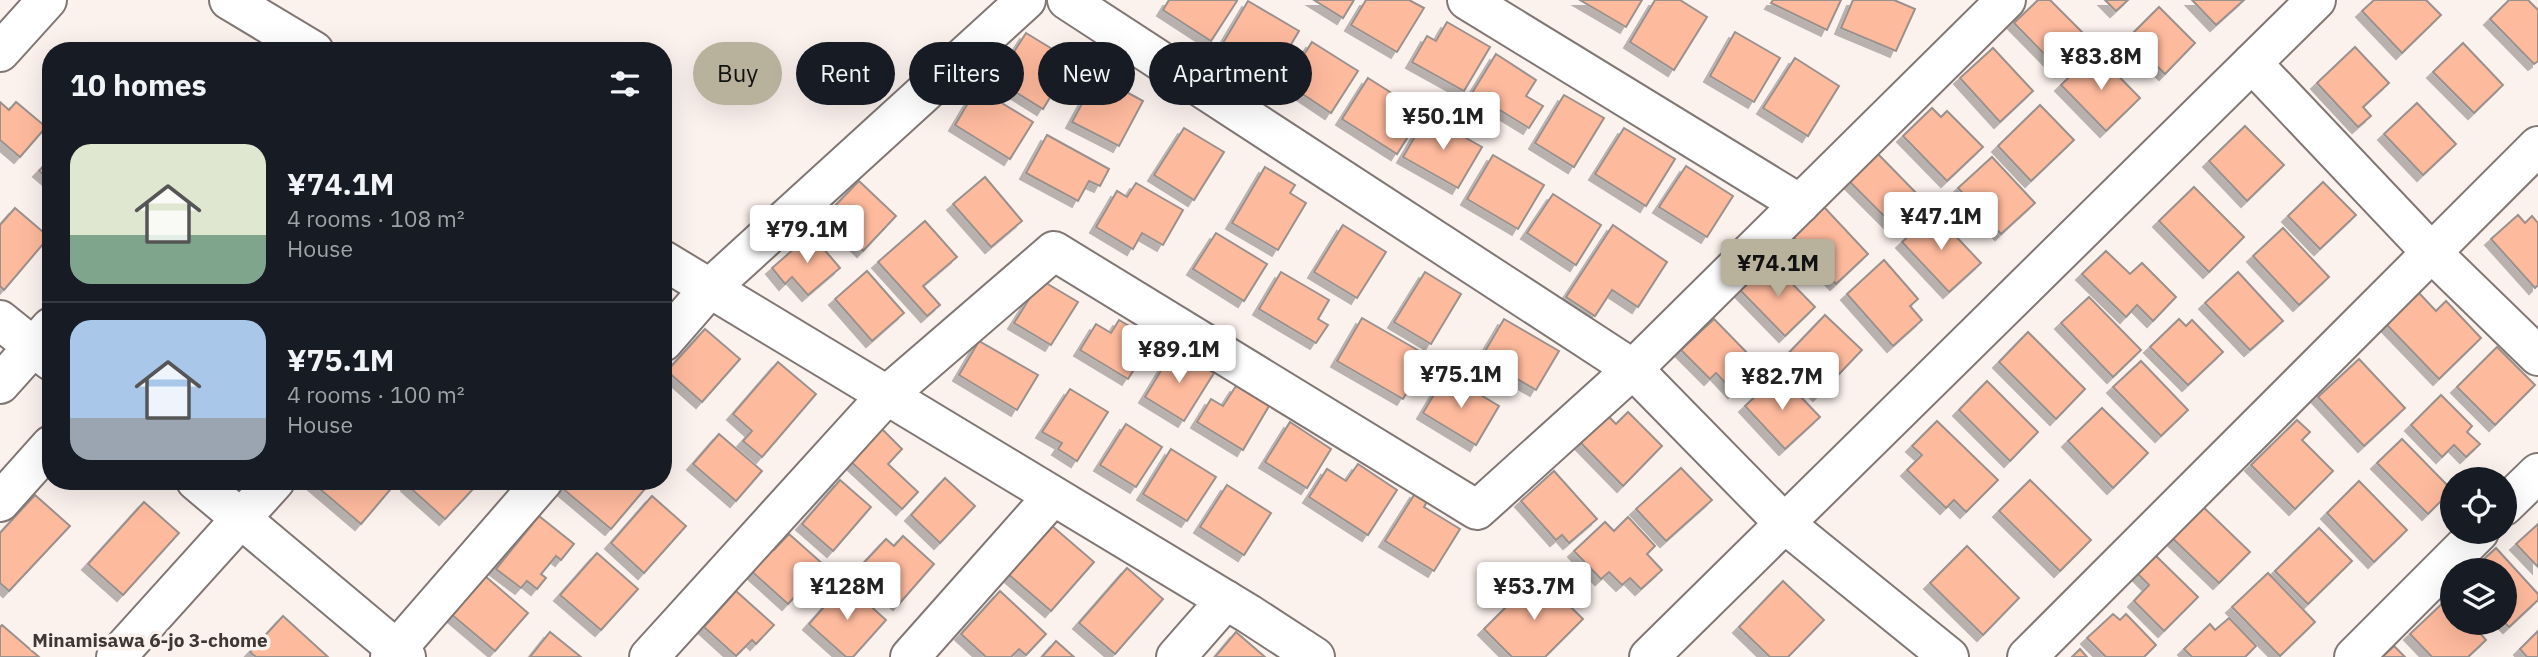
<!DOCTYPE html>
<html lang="en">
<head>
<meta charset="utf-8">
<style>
  body { margin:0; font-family:"IBM Plex Sans",sans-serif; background:#242831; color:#f1f3f6; height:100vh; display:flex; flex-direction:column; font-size:26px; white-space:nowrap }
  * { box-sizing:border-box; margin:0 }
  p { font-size:23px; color:#9ea1a6 }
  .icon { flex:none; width:38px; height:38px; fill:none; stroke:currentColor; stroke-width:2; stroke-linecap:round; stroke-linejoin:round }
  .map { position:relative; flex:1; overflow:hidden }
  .details { position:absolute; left:42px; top:42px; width:630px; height:448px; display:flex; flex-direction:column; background:#171b24; border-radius:28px; box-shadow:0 7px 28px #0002 }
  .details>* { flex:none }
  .top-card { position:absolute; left:693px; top:42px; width:665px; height:63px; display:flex; gap:14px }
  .fabs { position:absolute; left:2440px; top:467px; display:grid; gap:14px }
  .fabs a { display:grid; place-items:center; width:77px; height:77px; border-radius:50%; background:#171b24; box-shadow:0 7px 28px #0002; font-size:35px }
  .price { position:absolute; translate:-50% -60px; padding:0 16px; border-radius:7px; background:#fff; color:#222; font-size:23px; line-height:46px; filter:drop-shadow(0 2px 4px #0008) }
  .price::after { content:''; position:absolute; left:50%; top:42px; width:21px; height:16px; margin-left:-10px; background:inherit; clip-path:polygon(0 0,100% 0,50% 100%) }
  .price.active { background:#b8b29d; color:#111 }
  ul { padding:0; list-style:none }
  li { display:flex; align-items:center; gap:21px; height:175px; padding:0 28px }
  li+li { border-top:2px solid #363941 }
  li span { display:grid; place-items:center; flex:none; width:196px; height:140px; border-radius:21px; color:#555 }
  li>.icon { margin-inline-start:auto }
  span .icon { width:84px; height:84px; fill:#fffc; stroke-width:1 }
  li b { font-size:30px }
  h2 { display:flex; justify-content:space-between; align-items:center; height:84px; padding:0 28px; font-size:30px }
  .tag { padding:0 24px; border-radius:32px; background:#171b24; box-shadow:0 7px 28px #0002; font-size:24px; line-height:63px }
  .tag.active { background:#b8b29d; color:#111 }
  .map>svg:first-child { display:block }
  .building { fill:#feba9d; stroke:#9a918d; stroke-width:2; filter:url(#shadow) }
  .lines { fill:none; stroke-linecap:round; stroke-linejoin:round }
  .street-casing { stroke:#807774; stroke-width:42 }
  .street { stroke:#fff; stroke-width:38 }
  .labels { text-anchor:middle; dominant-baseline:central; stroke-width:7; stroke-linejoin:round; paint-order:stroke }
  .neighbourhood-label { font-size:19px; font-weight:bold; fill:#3f3734; stroke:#fbf1ed }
</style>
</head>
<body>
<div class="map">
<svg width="2538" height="657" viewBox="0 0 2538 657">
  <defs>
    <filter id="shadow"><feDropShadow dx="-6" dy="6" stdDeviation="0" flood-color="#0004"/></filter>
  </defs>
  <rect width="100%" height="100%" fill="#fbf1ed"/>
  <g class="building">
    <path d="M1169 0H1235L1237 1 1211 41 1163 10Z"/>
    <path d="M1314 0H1354L1343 18Z"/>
    <path d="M1366 0H1409L1424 8 1397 52 1351 25Z"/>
    <path d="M1580 0H1642L1626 27Z"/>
    <path d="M1655 0H1680L1707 17 1674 70 1630 42Z"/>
    <path d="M1773 0H1841L1827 30 1771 3Z"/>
    <path d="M1853 0H1894L1915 9 1896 51 1841 28Z"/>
    <path d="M2038 0H2050L2091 41 2061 71 2014 23Z"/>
    <path d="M2105 0H2128L2116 11Z"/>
    <path d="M2192 0H2244L2216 25Z"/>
    <path d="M2374 0H2426L2441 15 2402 53 2362 11Z"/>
    <path d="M2509 0H2528L2538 10V61L2534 64 2490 19Z"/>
    <path d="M1248 1 1299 31 1271 78 1220 48Z"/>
    <path d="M2159 7 2195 43 2165 74 2128 38Z"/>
    <path d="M1447 22 1490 47 1464 91 1412 62 1427 36 1436 41Z"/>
    <path d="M1735 32 1780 58 1754 102 1710 76Z"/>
    <path d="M1026 33 1072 61 1043 109 996 80Z"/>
    <path d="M1312 42 1358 71 1331 113 1286 83Z"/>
    <path d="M2463 43 2503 85 2474 113 2433 72Z"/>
    <path d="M2355 47 2389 83 2363 107 2371 116 2358 127 2317 83Z"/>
    <path d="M1993 48 2033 91 2000 122 1960 78Z"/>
    <path d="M2095 52 2140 98 2106 131 2061 85Z"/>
    <path d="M1496 54 1536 80 1526 96 1543 106 1529 128 1472 93Z"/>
    <path d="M1795 58 1839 86 1808 136 1763 108Z"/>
    <path d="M1097 76 1143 101 1119 146 1072 122Z"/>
    <path d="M1368 78 1423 113 1397 154 1342 119Z"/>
    <path d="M977 88 1033 122 1010 159 955 125Z"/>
    <path d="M1564 95 1604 118 1574 167 1535 143Z"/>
    <path d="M0 102 9 110 16 102 46 127 20 157 0 140Z"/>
    <path d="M2417 103 2456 144 2423 175 2384 134Z"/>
    <path d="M2040 105 2074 140 2031 181 1998 146Z"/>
    <path d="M1932 108 1941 117 1947 111 1983 147 1947 181 1903 136Z"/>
    <path d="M1427 116 1482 147 1458 188 1403 157Z"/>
    <path d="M2245 126 2284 165 2247 201 2209 161Z"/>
    <path d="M1184 128 1224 152 1194 200 1154 175Z"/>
    <path d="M1624 128 1675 159 1646 206 1595 174Z"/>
    <path d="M1047 135 1109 169 1100 186 1089 181 1078 201 1026 173Z"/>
    <path d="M1878 154 1925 202 1897 229 1850 182Z"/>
    <path d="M1493 155 1544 185 1518 229 1467 199Z"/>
    <path d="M1992 157 2035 203 2001 234 1958 188Z"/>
    <path d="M51 158V181L39 171Z"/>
    <path d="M1686 166 1733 196 1707 237 1659 207Z"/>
    <path d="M1265 167 1295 185 1290 193 1306 203 1278 250 1232 223Z"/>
    <path d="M985 177 1022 221 991 247 953 204Z"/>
    <path d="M859 181 896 216 863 251 826 215Z"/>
    <path d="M2323 182 2356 215 2320 249 2288 216Z"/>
    <path d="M1136 183 1183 210 1163 245 1142 233 1133 249 1096 227 1117 191 1127 197Z"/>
    <path d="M2194 187 2244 237 2209 272 2159 221Z"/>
    <path d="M1553 194 1601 225 1576 265 1527 233Z"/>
    <path d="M1824 207 1868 254 1836 284 1792 236Z"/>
    <path d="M15 208 49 237 4 290 0 286V225Z"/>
    <path d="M1934 213 1981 263 1949 292 1902 242Z"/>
    <path d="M2518 215 2525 223 2532 216 2538 223V285L2535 288 2491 239Z"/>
    <path d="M925 221 957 257 923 286 940 305 927 316 878 262Z"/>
    <path d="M1343 225 1386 252 1357 298 1314 272Z"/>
    <path d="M1613 225 1667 262 1638 307 1612 290 1595 316 1566 297Z"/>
    <path d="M2283 228 2329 277 2299 305 2253 256Z"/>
    <path d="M1216 233 1267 264 1244 301 1193 269Z"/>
    <path d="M811 234 840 268 808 295 792 277 785 284 772 268Z"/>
    <path d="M2106 251 2130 274 2142 263 2176 297 2153 321 2137 305 2126 317 2082 274Z"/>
    <path d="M1884 260 1918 299 1910 306 1922 320 1893 346 1847 294Z"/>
    <path d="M1770 261 1815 307 1785 336 1740 290Z"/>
    <path d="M867 271 904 313 872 341 835 299Z"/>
    <path d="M1281 272 1329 300 1318 319 1328 325 1316 343 1259 309Z"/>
    <path d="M1425 272 1461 294 1431 344 1394 322Z"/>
    <path d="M2238 272 2283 321 2250 350 2205 303Z"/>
    <path d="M1041 280 1078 302 1051 345 1014 323Z"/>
    <path d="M2419 293 2436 311 2446 301 2481 338 2439 379 2386 324Z"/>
    <path d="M2089 297 2141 350 2113 377 2061 323Z"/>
    <path d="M1825 315 1862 350 1819 395 1782 360Z"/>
    <path d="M1362 318 1428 356 1403 399 1337 361Z"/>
    <path d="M1504 319 1559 351 1536 390 1481 358Z"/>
    <path d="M1714 319 1760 366 1734 392 1716 373 1710 379 1681 350Z"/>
    <path d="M2179 319 2186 326 2192 320 2223 352 2188 385 2150 347Z"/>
    <path d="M1119 320 1153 340 1128 379 1080 350 1096 324 1111 333Z"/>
    <path d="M705 329 740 359 702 402 667 371Z"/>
    <path d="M2028 332 2085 389 2056 419 1999 362Z"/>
    <path d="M979 341 1038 375 1017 410 959 375Z"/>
    <path d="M2497 347 2535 385 2495 425 2457 387Z"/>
    <path d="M1174 349 1214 373 1184 421 1145 397Z"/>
    <path d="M2359 359 2405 408 2364 446 2318 397Z"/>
    <path d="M2141 361 2188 410 2161 436 2113 387Z"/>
    <path d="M778 362 816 394 762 457 743 441 752 431 733 414Z"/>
    <path d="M1446 374 1499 406 1476 445 1423 413Z"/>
    <path d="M1779 374 1820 417 1785 449 1745 406Z"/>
    <path d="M1987 381 2038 432 2010 461 1959 410Z"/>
    <path d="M1236 386 1269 406 1243 450 1197 422 1211 399 1223 406Z"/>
    <path d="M1070 389 1108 412 1077 461 1058 449 1062 443 1042 432Z"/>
    <path d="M2441 395 2472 426 2467 432 2480 444 2466 457 2454 445 2442 457 2411 425Z"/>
    <path d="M2102 408 2148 453 2113 488 2068 441Z"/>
    <path d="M1628 412 1662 446 1623 486 1579 441 1606 414 1616 424Z"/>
    <path d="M2297 420 2310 432 2302 440 2333 471 2295 509 2251 465Z"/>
    <path d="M1937 421 1998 480 1966 512 1954 500 1946 508 1907 470 1922 455 1912 446Z"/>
    <path d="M1290 422 1331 449 1307 488 1265 462Z"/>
    <path d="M1126 424 1162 447 1136 487 1100 465Z"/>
    <path d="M879 426 902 449 888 464 918 492 902 509 848 459Z"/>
    <path d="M719 434 762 471 736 501 693 464Z"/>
    <path d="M2402 439 2452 490 2428 514 2377 463Z"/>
    <path d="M1171 449 1216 477 1187 521 1143 494Z"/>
    <path d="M1358 464 1397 490 1368 535 1309 497 1327 469 1346 481Z"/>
    <path d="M1681 468 1712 500 1666 541 1636 509Z"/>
    <path d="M1554 471 1597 519 1569 543 1562 535 1556 540 1521 501Z"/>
    <path d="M945 478 975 506 940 543 911 515Z"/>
    <path d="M840 480 871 507 833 551 802 524Z"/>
    <path d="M2030 480 2091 540 2060 571 1999 511Z"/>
    <path d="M316 481H379L390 490 361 524 314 484Z"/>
    <path d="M410 481H466L474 488 445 519 407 485Z"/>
    <path d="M569 481H634L644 490 611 529 562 488Z"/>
    <path d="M2359 481 2407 530 2374 562 2327 513Z"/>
    <path d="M1227 485 1271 513 1244 555 1200 527Z"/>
    <path d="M1416 492 1428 500 1424 507 1460 529 1434 571 1385 541Z"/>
    <path d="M35 495 70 526 9 591 0 583V533Z"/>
    <path d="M652 496 686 526 644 573 611 543Z"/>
    <path d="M2196 500 2250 552 2219 583 2166 532Z"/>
    <path d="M144 502 179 533 123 595 88 564Z"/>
    <path d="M539 516 574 544 561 560 556 556 541 574 546 578 537 589 527 581 521 588 496 569Z"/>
    <path d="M1628 517 1655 546 1647 554 1662 570 1641 589 1630 578 1622 585 1609 572 1601 579 1574 551 1605 522 1614 531Z"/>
    <path d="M2538 524V567L2516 544Z"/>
    <path d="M1051 525 1094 562 1051 611 1008 574Z"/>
    <path d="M2319 528 2352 561 2308 604 2275 571Z"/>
    <path d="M789 534 824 565 788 604 749 569 769 546 774 550Z"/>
    <path d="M903 536 934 564 899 604 859 568 886 539 894 546Z"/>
    <path d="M1967 546 2019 598 1983 635 1930 583Z"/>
    <path d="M2496 548 2538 594V600L2509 627 2504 622V570H2472Z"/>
    <path d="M597 553 638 589 601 630 560 595Z"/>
    <path d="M2154 554 2198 597 2164 631 2134 601 2149 585 2136 572Z"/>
    <path d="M1127 568 1163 599 1115 654 1079 623Z"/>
    <path d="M2268 573 2315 622 2280 656 2232 607Z"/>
    <path d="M1538 575 1583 619 1545 657H1512L1484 629Z"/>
    <path d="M485 576 528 613 495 651 451 614Z"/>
    <path d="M1783 581 1824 620 1788 657H1770L1739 627Z"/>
    <path d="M845 583 886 620 853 657H846L809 624Z"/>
    <path d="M736 591 774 625 756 644 752 640 736 656 704 627Z"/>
    <path d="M1000 591 1046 634 1026 655 1019 649 1011 657H986L961 634Z"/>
    <path d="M2448 598 2452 603V623H2471L2486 640 2468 657H2432L2410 634Z"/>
    <path d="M2113 614 2120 620 2126 614 2156 645 2144 657H2106L2087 638Z"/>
    <path d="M283 616 328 657H256L250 652Z"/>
    <path d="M2229 618 2256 646 2245 657H2192L2184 649 2210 624 2215 630Z"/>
    <path d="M2 625 39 657H0V627Z"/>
    <path d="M2538 631V657H2527L2520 649Z"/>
    <path d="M550 632 581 657H530Z"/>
    <path d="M1236 632 1265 657H1215Z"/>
    <path d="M1056 641 1074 657H1042Z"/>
    <path d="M2394 646 2405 657H2382Z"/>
    <path d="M2080 649 2087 657H2072Z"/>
  </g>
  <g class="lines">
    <defs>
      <g id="street">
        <path d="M229 0 314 51"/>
        <path d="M1067 0 1633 369 1785 524 1949 657"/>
        <path d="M1467 0 1800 204"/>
        <path d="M0 52 47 0"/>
        <path d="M2252 63 2431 252 2538 356"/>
        <path d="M663 260 1249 614 1315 657"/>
        <path d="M0 320 51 361"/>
        <path d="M663 342 710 288 1026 0"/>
        <path d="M0 384 51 327"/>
        <path d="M196 481 406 657"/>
        <path d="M0 502 51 445"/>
        <path d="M2504 506 2538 473"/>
        <path d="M116 657 275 481"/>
        <path d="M390 657 543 481"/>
        <path d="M649 657 886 396 1054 251 1477 510 1633 369 2006 0"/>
        <path d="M910 657 1053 496"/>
        <path d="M1176 657 1226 600"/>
        <path d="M1649 657 2316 0"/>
        <path d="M2027 657 2538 146"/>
        <path d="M2354 657 2479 532"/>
      </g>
    </defs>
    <use href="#street" class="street-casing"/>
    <use href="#street" class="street"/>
  </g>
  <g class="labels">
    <g class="neighbourhood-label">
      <text x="150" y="640">Minamisawa 6-jo 3-chome</text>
    </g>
  </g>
</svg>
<div class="fabs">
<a><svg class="icon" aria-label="locate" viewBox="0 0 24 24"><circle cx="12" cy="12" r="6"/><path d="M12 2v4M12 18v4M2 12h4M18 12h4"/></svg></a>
<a><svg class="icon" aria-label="layers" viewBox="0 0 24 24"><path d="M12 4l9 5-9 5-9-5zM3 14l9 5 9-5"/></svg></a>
</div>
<b class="price" style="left:2101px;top:92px">¥83.8M</b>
<b class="price" style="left:1443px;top:152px">¥50.1M</b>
<b class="price" style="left:1941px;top:252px">¥47.1M</b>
<b class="price" style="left:807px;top:265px">¥79.1M</b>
<b class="price active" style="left:1778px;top:299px">¥74.1M</b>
<b class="price" style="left:1179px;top:385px">¥89.1M</b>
<b class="price" style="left:1461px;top:410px">¥75.1M</b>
<b class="price" style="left:1782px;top:412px">¥82.7M</b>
<b class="price" style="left:847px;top:622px">¥128M</b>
<b class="price" style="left:1534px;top:622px">¥53.7M</b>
<div class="top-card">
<a class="tag active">Buy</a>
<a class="tag">Rent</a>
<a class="tag">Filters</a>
<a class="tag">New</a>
<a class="tag">Apartment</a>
</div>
<section class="details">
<h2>10 homes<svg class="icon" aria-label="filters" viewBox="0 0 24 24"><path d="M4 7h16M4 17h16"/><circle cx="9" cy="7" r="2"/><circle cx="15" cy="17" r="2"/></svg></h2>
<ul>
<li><span style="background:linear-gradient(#dfe7d0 65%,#7fa58c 0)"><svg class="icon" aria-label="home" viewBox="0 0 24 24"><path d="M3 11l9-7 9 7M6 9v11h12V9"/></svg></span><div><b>¥74.1M</b><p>4 rooms · 108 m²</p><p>House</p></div></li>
<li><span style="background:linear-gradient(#a9c7e8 70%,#9aa5b1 0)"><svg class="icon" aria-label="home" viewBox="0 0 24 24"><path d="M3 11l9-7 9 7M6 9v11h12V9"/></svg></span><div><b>¥75.1M</b><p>4 rooms · 100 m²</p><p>House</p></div></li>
</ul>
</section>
</div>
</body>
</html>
